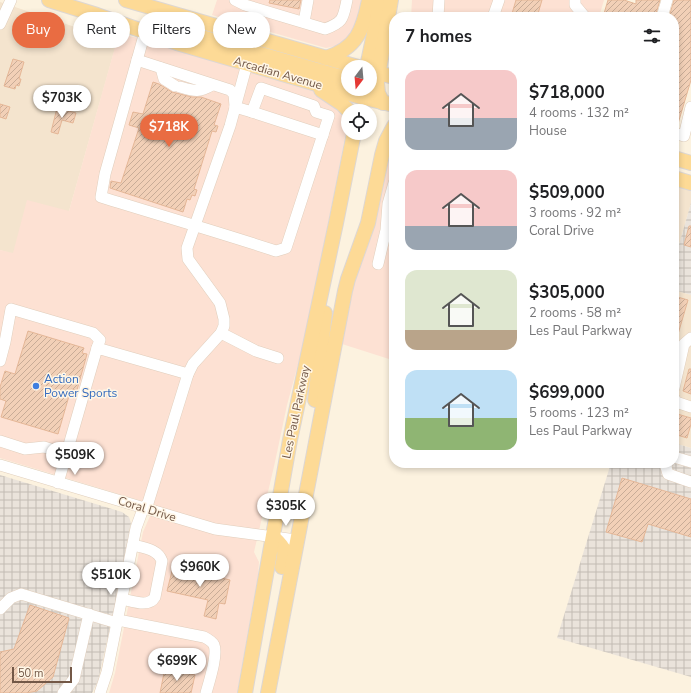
<!DOCTYPE html>
<html lang="en">
<head>
<meta charset="utf-8">
<style>
  body { margin:0; font-family:"Nunito Sans",sans-serif; background:#f6f6f6; color:#202124; height:100vh; display:flex; flex-direction:column; font-size:15px; white-space:nowrap }
  * { box-sizing:border-box; margin:0 }
  p { font-size:13px; color:#757577 }
  .icon { flex:none; width:22px; height:22px; fill:none; stroke:currentColor; stroke-width:2; stroke-linecap:round; stroke-linejoin:round }
  .map { position:relative; flex:1; overflow:hidden }
  .side { position:absolute; left:389px; top:12px; width:290px; height:456px; display:flex; flex-direction:column; background:#fff; border-radius:16px; box-shadow:0 2px 6px #0003 }
  .side>* { flex:none }
  .top-card { position:absolute; left:12px; top:12px; width:317px; height:36px; display:flex; gap:8px }
  .needle { width:26px; rotate:196deg }
  .controls { position:absolute; left:341px; top:60px; display:grid; gap:8px }
  .controls a { display:grid; place-items:center; width:36px; height:36px; border-radius:50%; background:#fff; box-shadow:0 2px 6px #0003; font-size:20px }
  .scale { position:absolute; left:12px; bottom:10px; width:60px; box-sizing:border-box; padding-left:4px; border:2px solid #735847; border-top:0; font-size:11px; line-height:14px; white-space:nowrap; color:#735847; -webkit-text-stroke:3px #fff6e6; paint-order:stroke }
  .price { position:absolute; translate:-50% -34px; padding:0 9px; border-radius:14px; background:#fff; color:#222; font-size:13px; line-height:26px; filter:drop-shadow(0 1px 2px #0008) }
  .price::after { content:''; position:absolute; left:50%; top:24px; width:12px; height:9px; margin-left:-6px; background:inherit; clip-path:polygon(0 0,100% 0,50% 100%) }
  .price.current { background:#e96c42; color:#fff }
  ul { padding:0; list-style:none }
  li { display:flex; align-items:center; gap:12px; height:100px; padding:0 16px }
  li span { display:grid; place-items:center; flex:none; width:112px; height:80px; border-radius:12px; color:#555 }
  li>.icon { margin-inline-start:auto }
  span .icon { width:48px; height:48px; fill:#fffc; stroke-width:1 }
  li b { font-size:17px }
  h2 { display:flex; justify-content:space-between; align-items:center; height:48px; padding:0 16px; font-size:17px }
  .tag { padding:0 14px; border-radius:18px; background:#fff; box-shadow:0 2px 6px #0003; font-size:14px; line-height:36px }
  .tag.current { background:#e96c42; color:#fff }
  .map>svg:first-child { display:block }
  .residential { fill:#f4e4ce }
  .commercial { fill:#fde1d3 }
  .industrial { fill:url(#industrial-grid) }
  .building { fill:url(#building-hatch); stroke:#e5b797 }
  .lines { fill:none; stroke-linecap:round; stroke-linejoin:round }
  .minor-casing { stroke:#e0cebc; stroke-width:12 }
  .major-casing { stroke:#ddd7d3; stroke-width:16 }
  .minor { stroke:#fff; stroke-width:11 }
  .major { stroke:#fdda96; stroke-width:14 }
  .shop-dot { fill:#3f7fe0; stroke:#fff6e6; stroke-width:1.5 }
  .labels { text-anchor:middle; dominant-baseline:central; stroke-width:3; stroke-linejoin:round; paint-order:stroke }
  .street-label { font-size:12px; fill:#735847; stroke:#fff6e6 }
  .shop-label { font-size:12px; fill:#366cbe; stroke:#fff6e6; text-anchor:start }
</style>
</head>
<body>
<div class="map">
<svg width="691" height="693" viewBox="0 0 691 693">
  <defs>
    <pattern id="industrial-grid" width="8" height="8" patternUnits="userSpaceOnUse"><rect width="8" height="8" fill="#eae3db"/><path d="M0 4h8M4 0v8" fill="none" stroke="#c2bbb3"/></pattern>
    <pattern id="building-hatch" width="6" height="6" patternUnits="userSpaceOnUse"><rect width="6" height="6" fill="#f2d0b7"/><path d="M-1 1l2-2M0 6l6-6M5 7l2-2" fill="none" stroke="#c8ac97"/></pattern>
  </defs>
  <rect width="100%" height="100%" fill="#fcf2df"/>
  <g class="residential">
    <path d="M0 2 117 41 69 211 13 254 0 250Z"/>
    <path d="M674 185 691 190V203L674 262Z"/>
    <path d="M674 290 691 295V448L674 443Z"/>
  </g>
  <g class="commercial">
    <path d="M217 0H363L354 32 341 45 326 48 212 15Z"/>
    <path d="M412 0H604L599 17H411Z"/>
    <path d="M119 33 129 36 160 43 304 86 318 93 346 116 347 120V127L306 335 287 405 275 462 254 552 259 562 258 575 237 693H109L115 673 143 532 155 505 0 458V250L13 253 27 200 69 211Z"/>
    <path d="M394 131V341L389 359 342 344 355 280 366 243Z"/>
  </g>
  <g class="industrial">
    <path d="M691 203V295L674 290V262Z"/>
    <path d="M674 443 691 448V677L557 638 611 463H674Z"/>
    <path d="M0 475 122 512 129 517 131 523 120 583 98 681 92 693H0Z"/>
  </g>
  <g class="building">
    <path d="M270 0H301L299 9 269 3Z"/>
    <path d="M516 0H542L537 17H511Z"/>
    <path d="M608 0H624L636 4V0H660L655 17H603Z"/>
    <path d="M674 0H691V80L677 127 674 126V17H669Z"/>
    <path d="M13 59 24 62 19 79H21L19 86 16 85 15 89 4 86Z"/>
    <path d="M153 82 159 84 172 92 192 97H201L221 104 214 125 218 126 216 132 212 131 194 189 197 190 195 196 192 195 190 200 187 199 183 212 110 188 111 181 121 183 139 128 129 125 133 112 143 114Z"/>
    <path d="M0 104 10 107 6 119 0 117Z"/>
    <path d="M57 108 76 113 73 123 62 120 58 134 51 132Z"/>
    <path d="M689 226H691V247L684 245Z"/>
    <path d="M674 296 688 300 676 341 674 340Z"/>
    <path d="M28 331 84 348 82 353 87 354 77 390 71 389 58 434 1 417 6 401 0 399V387L5 371 15 374Z"/>
    <path d="M689 369H691V394L683 391Z"/>
    <path d="M674 413 691 418V424L687 438 674 434Z"/>
    <path d="M622 478 691 499V537L648 524 642 542 606 532Z"/>
    <path d="M173 567 230 580 225 604 219 603 216 619 204 616 208 600 167 591Z"/>
    <path d="M30 605 69 618 53 677 37 691 26 693H0V652L14 649Z"/>
    <path d="M165 668 195 675 191 693H160Z"/>
  </g>
  <g class="lines">
    <defs>
      <g id="minor">
        <path d="M235 0 245 5 325 29C344 22 343 18 347 0"/>
        <path d="M575 0V5L585 17"/>
        <path d="M438 17 439 0"/>
        <path d="M493 17 499 0"/>
        <path d="M662 17 667 0"/>
        <path d="M304 22 308 0"/>
        <path d="M0 24 11 0"/>
        <path d="M145 32 105 174 101 197C159 215 218 232 276 251L286 248 329 116 316 112 314 106 261 88 252 112 235 107"/>
        <path d="M137 60 230 90 234 94 235 106"/>
        <path d="M161 68 164 79 175 86"/>
        <path d="M180 87C194 91 199 93 212 85"/>
        <path d="M252 112 323 135"/>
        <path d="M674 133 684 136 691 107"/>
        <path d="M378 264 386 230 388 204 394 183"/>
        <path d="M221 333 256 351 278 358"/>
        <path d="M0 361 5 342 11 309 93 333 100 340 97 348"/>
        <path d="M674 388 684 344 691 338"/>
        <path d="M674 398 676 402 691 407"/>
        <path d="M0 441 25 449 44 447 67 454"/>
        <path d="M674 457 691 462"/>
        <path d="M667 463 666 467 668 474 691 482"/>
        <path d="M0 465 215 529 296 540"/>
        <path d="M58 483 97 348 188 374"/>
        <path d="M122 599C132 601 149 608 155 597L162 561C158 549 144 548 133 545"/>
        <path d="M0 609 11 598 21 594 117 623"/>
        <path d="M118 620 204 637C208 639 212 641 214 645 218 655 209 682 206 693"/>
        <path d="M63 693 74 679 89 614"/>
        <path d="M100 693 107 672 136 528 143 509 148 503 188 374 193 364 221 333 224 326V319L220 303 188 259 187 248 230 126 247 64"/>
      </g>
      <g id="major">
        <path d="M49 0 97 15 177 43 361 97 394 105"/>
        <path d="M126 0 358 67"/>
        <path d="M160 32 191 34 348 79"/>
        <path d="M326 58C357 48 363 30 369 0"/>
        <path d="M367 67 381 0"/>
        <path d="M370 71 394 77"/>
        <path d="M321 90 342 104 349 111"/>
        <path d="M383 103 378 93 377 82 391 0"/>
        <path d="M674 158 691 163"/>
        <path d="M674 178 691 183"/>
        <path d="M315 400 325 313"/>
        <path d="M273 537C286 549 286 550 282 567"/>
        <path d="M245 693 290 440 336 223 354 133"/>
        <path d="M268 693 345 291 348 279 368 223 382 155 386 141 394 126"/>
      </g>
    </defs>
    <use href="#minor" class="minor-casing"/>
    <use href="#major" class="major-casing"/>
    <use href="#minor" class="minor"/>
    <use href="#major" class="major"/>
  </g>
  <circle class="shop-dot" cx="36" cy="386" r="4"/>
  <g class="labels">
    <g class="street-label">
      <text transform="translate(278 73) rotate(16)">Arcadian Avenue</text>
      <text transform="translate(296 412) rotate(-78)">Les Paul Parkway</text>
      <text transform="translate(147 509) rotate(17)">Coral Drive</text>
    </g>
    <g class="shop-label">
      <text x="44" y="379">Action<tspan x="44" dy="14">Power Sports</tspan></text>
    </g>
  </g>
</svg>
<div class="controls">
<a><svg class="needle" viewBox="-14 -14 28 28"><path d="M0-13l5 13h-10z" fill="#e53935"/><path d="M0 13l5-13h-10z" fill="#757577"/></svg></a>
<a><svg class="icon" aria-label="locate" viewBox="0 0 24 24"><circle cx="12" cy="12" r="6"/><path d="M12 2v4M12 18v4M2 12h4M18 12h4"/></svg></a>
</div>
<div class="scale">50 m</div>
<b class="price" style="left:62px;top:119px">$703K</b>
<b class="price current" style="left:169px;top:148px">$718K</b>
<b class="price" style="left:75px;top:476px">$509K</b>
<b class="price" style="left:286px;top:527px">$305K</b>
<b class="price" style="left:200px;top:588px">$960K</b>
<b class="price" style="left:111px;top:596px">$510K</b>
<b class="price" style="left:177px;top:682px">$699K</b>
<div class="top-card">
<a class="tag current">Buy</a>
<a class="tag">Rent</a>
<a class="tag">Filters</a>
<a class="tag">New</a>
</div>
<section class="side">
<h2>7 homes<svg class="icon" aria-label="filters" viewBox="0 0 24 24"><path d="M4 7h16M4 17h16"/><circle cx="9" cy="7" r="2"/><circle cx="15" cy="17" r="2"/></svg></h2>
<ul>
<li><span style="background:linear-gradient(#f6c9c9 60%,#9aa5b1 0)"><svg class="icon" aria-label="home" viewBox="0 0 24 24"><path d="M3 11l9-7 9 7M6 9v11h12V9"/></svg></span><div><b>$718,000</b><p>4 rooms · 132 m²</p><p>House</p></div></li>
<li><span style="background:linear-gradient(#f6c9c9 70%,#9aa5b1 0)"><svg class="icon" aria-label="home" viewBox="0 0 24 24"><path d="M3 11l9-7 9 7M6 9v11h12V9"/></svg></span><div><b>$509,000</b><p>3 rooms · 92 m²</p><p>Coral Drive</p></div></li>
<li><span style="background:linear-gradient(#dfe7d0 75%,#b9a48a 0)"><svg class="icon" aria-label="home" viewBox="0 0 24 24"><path d="M3 11l9-7 9 7M6 9v11h12V9"/></svg></span><div><b>$305,000</b><p>2 rooms · 58 m²</p><p>Les Paul Parkway</p></div></li>
<li><span style="background:linear-gradient(#bfe0f5 60%,#8fb573 0)"><svg class="icon" aria-label="home" viewBox="0 0 24 24"><path d="M3 11l9-7 9 7M6 9v11h12V9"/></svg></span><div><b>$699,000</b><p>5 rooms · 123 m²</p><p>Les Paul Parkway</p></div></li>
</ul>
</section>
</div>
</body>
</html>
